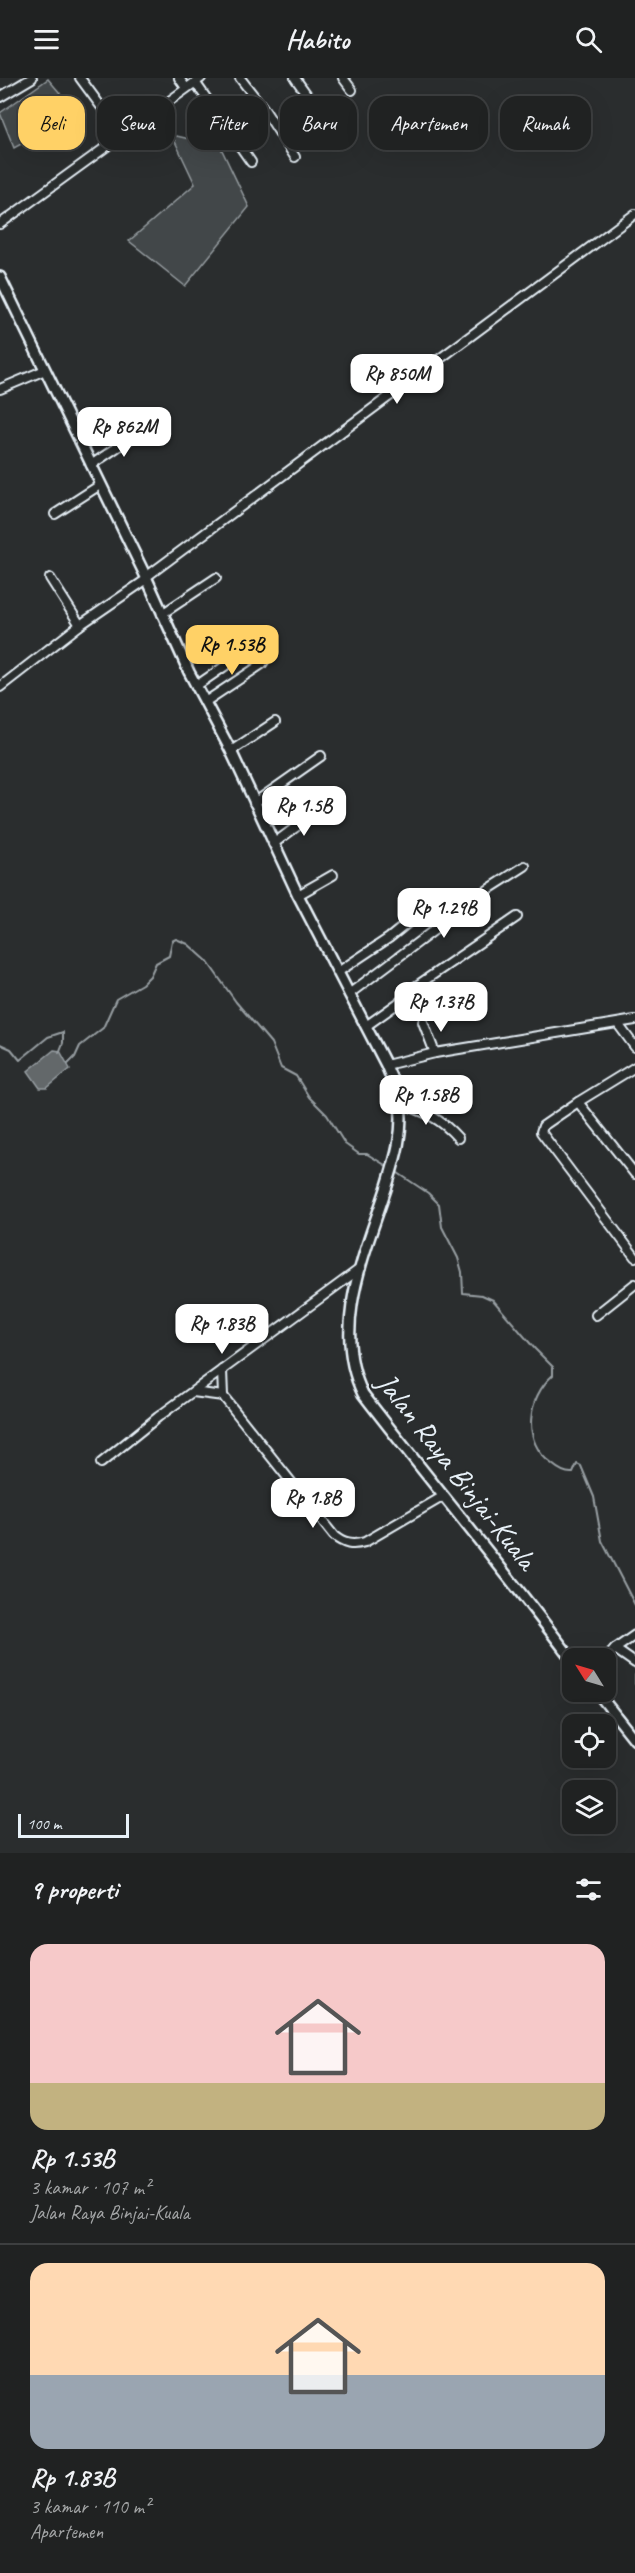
<!DOCTYPE html>
<html lang="id">
<head>
<meta charset="utf-8">
<style>
  body { margin:0; font-family:Caveat,sans-serif; background:#282a2a; color:#f1f3f6; height:100vh; display:flex; flex-direction:column; font-size:22px; white-space:nowrap }
  * { box-sizing:border-box; margin:0 }
  p { font-size:20px; color:#a2a4a5 }
  .icon { flex:none; width:33px; height:33px; fill:none; stroke:currentColor; stroke-width:2; stroke-linecap:round; stroke-linejoin:round }
  .map { position:relative; height:1775px; overflow:hidden }
  .side { display:flex; flex-direction:column; background:#202222; flex:1 }
  .side>* { flex:none }
  .hud { position:absolute; left:18px; top:18px; width:600px; height:54px; display:flex; gap:12px }
  .needle { width:39px; rotate:307deg }
  .tools { position:absolute; left:562px; top:1570px; display:grid; gap:12px }
  .tools a { display:grid; place-items:center; width:54px; height:54px; border-radius:12px; background:#202222; box-shadow:0 6px 24px #0002,0 0 0 2px #3d3f40; font-size:30px }
  .scale { position:absolute; left:18px; bottom:15px; width:111px; box-sizing:border-box; padding-left:6px; border:3px solid #e8f1f8; border-top:0; font-size:16px; line-height:21px; white-space:nowrap; color:#e8f1f8; -webkit-text-stroke:4px #2a2d2e; paint-order:stroke }
  .price { position:absolute; translate:-50% -51px; padding:0 14px; border-radius:12px; background:#fff; color:#222; font-size:20px; line-height:39px; filter:drop-shadow(0 2px 3px #0008) }
  .price::after { content:''; position:absolute; left:50%; top:36px; width:18px; height:14px; margin-left:-9px; background:inherit; clip-path:polygon(0 0,100% 0,50% 100%) }
  .price.current { background:#ffd166; color:#111 }
  ul { padding:0; list-style:none }
  li { display:grid; align-content:center; gap:12px; height:318px; padding:0 30px }
  li+li { border-top:2px solid #3d3f40 }
  li span { display:grid; place-items:center; height:186px; border-radius:18px; color:#555 }
  li>.icon { margin-inline-start:auto }
  span .icon { width:108px; height:108px; fill:#fffc; stroke-width:1 }
  li b { font-size:26px }
  h2 { display:flex; justify-content:space-between; align-items:center; height:72px; padding:0 30px; font-size:26px }
  .pill { padding:0 21px; border-radius:18px; background:#202222; box-shadow:0 6px 24px #0002,0 0 0 2px #3d3f40; font-size:21px; line-height:54px }
  .pill.current { background:#ffd166; color:#111 }
  header { display:flex; justify-content:space-between; align-items:center; height:78px; padding:0 30px; background:#202222; font-size:27px; font-weight:700 }
  .map>svg:first-child { display:block }
  .green { fill:#424648; stroke:#959ca0; stroke-width:1.5 }
  .water { fill:#63686b; stroke:#989fa3; stroke-width:1.5 }
  .lines { fill:none; stroke-linecap:round; stroke-linejoin:round }
  .stream { stroke:#989fa3; stroke-width:2 }
  .minor-casing { stroke:#e8f1f8; stroke-width:12 }
  .major-casing { stroke:#e8f1f8; stroke-width:14 }
  .minor { stroke:#2a2d2e; stroke-width:8 }
  .major { stroke:#2a2d2e; stroke-width:9 }
  .labels { text-anchor:middle; dominant-baseline:central; stroke-width:4.5; stroke-linejoin:round; paint-order:stroke }
  .street-label { font-size:30px; fill:#e8f1f8; stroke:#2a2d2e }
</style>
</head>
<body>
<header><svg class="icon" aria-label="menu" viewBox="0 0 24 24"><path d="M4 6h16M4 12h16M4 18h16"/></svg>Habito<svg class="icon" aria-label="search" viewBox="0 0 24 24"><circle cx="10" cy="10" r="6"/><path d="M15 15l6 6"/></svg></header>
<div class="map">
<svg width="635" height="1775" viewBox="0 0 635 1775">
  <rect width="100%" height="100%" fill="#2a2d2e"/>
  <filter id="ink" filterUnits="userSpaceOnUse"><feTurbulence type="fractalNoise" baseFrequency=".0167" numOctaves="2"/><feDisplacementMap in="SourceGraphic" scale="12" xChannelSelector="R" yChannelSelector="G"/><feConvolveMatrix kernelMatrix="1 2 1 2 8 2 1 2 1" color-interpolation-filters="sRGB"/></filter>
  <g filter="url(#ink)">
    <g class="green">
      <path d="M48 1 77 35 14 70 0 35Z"/>
      <path d="M172 57 220 68 249 129 185 208 129 163 195 106Z"/>
    </g>
    <path class="water" d="M54 972 60 973 70 991 47 1010H40L28 993Z"/>
    <g class="lines">
      <g class="stream">
        <path d="M0 966 11 971 20 982 48 959 63 954V965L59 975"/>
        <path d="M68 986 75 979 80 968 103 950 116 921 142 906 150 898 156 885 169 878 172 863 176 861 188 866 207 883 236 924 271 965 281 990 296 998 309 1019 327 1037 345 1066 359 1076H367L390 1090"/>
        <path d="M395 1093 428 1115 439 1126 442 1149 458 1180 462 1194 463 1215 482 1217 493 1222 535 1271 553 1289V1297C527 1320 521 1364 552 1386 558 1391 565 1396 573 1395L577 1386 581 1388 594 1419 602 1463 635 1527"/>
        <path d="M635 1597V1606"/>
      </g>
      <defs>
        <g id="minor">
          <path d="M80 0 122 57"/>
          <path d="M179 0 186 10"/>
          <path d="M240 0 264 31 295 79"/>
          <path d="M295 0 310 21"/>
          <path d="M343 0 352 12"/>
          <path d="M195 4 251 84"/>
          <path d="M0 19 32 0"/>
          <path d="M0 146 201 0"/>
          <path d="M0 311 45 292"/>
          <path d="M91 387 144 351"/>
          <path d="M55 436 100 407"/>
          <path d="M146 499 635 136"/>
          <path d="M50 500 80 547"/>
          <path d="M162 536 216 500"/>
          <path d="M196 608 254 568"/>
          <path d="M0 609 80 547 147 501"/>
          <path d="M205 624 262 586 267 579"/>
          <path d="M231 673 275 644"/>
          <path d="M254 725 321 678"/>
          <path d="M273 766 319 732"/>
          <path d="M298 817 333 797"/>
          <path d="M338 894 389 860 441 818"/>
          <path d="M349 916 489 811 525 788"/>
          <path d="M423 944 435 975"/>
          <path d="M618 946 635 969"/>
          <path d="M366 948 411 916 415 909 517 839"/>
          <path d="M386 987 435 975 635 942"/>
          <path d="M635 989 578 1024 635 1096"/>
          <path d="M578 1024 543 1048 541 1054 635 1179"/>
          <path d="M400 1026C425 1033 441 1041 458 1060"/>
          <path d="M596 1237 635 1206"/>
          <path d="M222 1292 223 1318 334 1458C344 1466 352 1468 365 1464L442 1419"/>
          <path d="M193 1314 223 1318"/>
          <path d="M101 1385 158 1339 361 1190"/>
          <path d="M615 1571 635 1585"/>
          <path d="M606 1581 615 1571 635 1557"/>
        </g>
        <g id="major">
          <path d="M0 199 147 501 189 594 231 673 298 817 386 987C391 1000 398 1013 400 1026 404 1054 395 1082 387 1108 366 1173 330 1250 363 1316 432 1406 505 1492 573 1583"/>
          <path d="M597 1614 635 1662"/>
        </g>
      </defs>
      <use href="#minor" class="minor-casing"/>
      <use href="#major" class="major-casing"/>
      <use href="#minor" class="minor"/>
      <use href="#major" class="major"/>
    </g>
  </g>
  <g class="labels">
    <g class="street-label">
      <text transform="translate(457 1393) rotate(52)">Jalan Raya Binjai-Kuala</text>
    </g>
  </g>
</svg>
<div class="tools">
<a><svg class="needle" viewBox="-14 -14 28 28"><path d="M0-13l5 13h-10z" fill="#e53935"/><path d="M0 13l5-13h-10z" fill="#a2a4a5"/></svg></a>
<a><svg class="icon" aria-label="locate" viewBox="0 0 24 24"><circle cx="12" cy="12" r="6"/><path d="M12 2v4M12 18v4M2 12h4M18 12h4"/></svg></a>
<a><svg class="icon" aria-label="layers" viewBox="0 0 24 24"><path d="M12 4l9 5-9 5-9-5zM3 14l9 5 9-5"/></svg></a>
</div>
<div class="scale">100 m</div>
<b class="price" style="left:397px;top:327px">Rp 850M</b>
<b class="price" style="left:124px;top:380px">Rp 862M</b>
<b class="price current" style="left:232px;top:598px">Rp 1.53B</b>
<b class="price" style="left:304px;top:759px">Rp 1.5B</b>
<b class="price" style="left:444px;top:861px">Rp 1.29B</b>
<b class="price" style="left:441px;top:955px">Rp 1.37B</b>
<b class="price" style="left:426px;top:1048px">Rp 1.58B</b>
<b class="price" style="left:222px;top:1277px">Rp 1.83B</b>
<b class="price" style="left:313px;top:1451px">Rp 1.8B</b>
<div class="hud">
<a class="pill current">Beli</a>
<a class="pill">Sewa</a>
<a class="pill">Filter</a>
<a class="pill">Baru</a>
<a class="pill">Apartemen</a>
<a class="pill">Rumah</a>
</div>
</div>
<section class="side">
<h2>9 properti<svg class="icon" aria-label="filters" viewBox="0 0 24 24"><path d="M4 7h16M4 17h16"/><circle cx="9" cy="7" r="2"/><circle cx="15" cy="17" r="2"/></svg></h2>
<ul>
<li><span style="background:linear-gradient(#f6c9c9 75%,#c2b280 0)"><svg class="icon" aria-label="home" viewBox="0 0 24 24"><path d="M3 11l9-7 9 7M6 9v11h12V9"/></svg></span><div><b>Rp 1.53B</b><p>3 kamar · 107 m²</p><p>Jalan Raya Binjai-Kuala</p></div></li>
<li><span style="background:linear-gradient(#ffd9b3 60%,#9aa5b1 0)"><svg class="icon" aria-label="home" viewBox="0 0 24 24"><path d="M3 11l9-7 9 7M6 9v11h12V9"/></svg></span><div><b>Rp 1.83B</b><p>3 kamar · 110 m²</p><p>Apartemen</p></div></li>
</ul>
</section>
</body>
</html>
